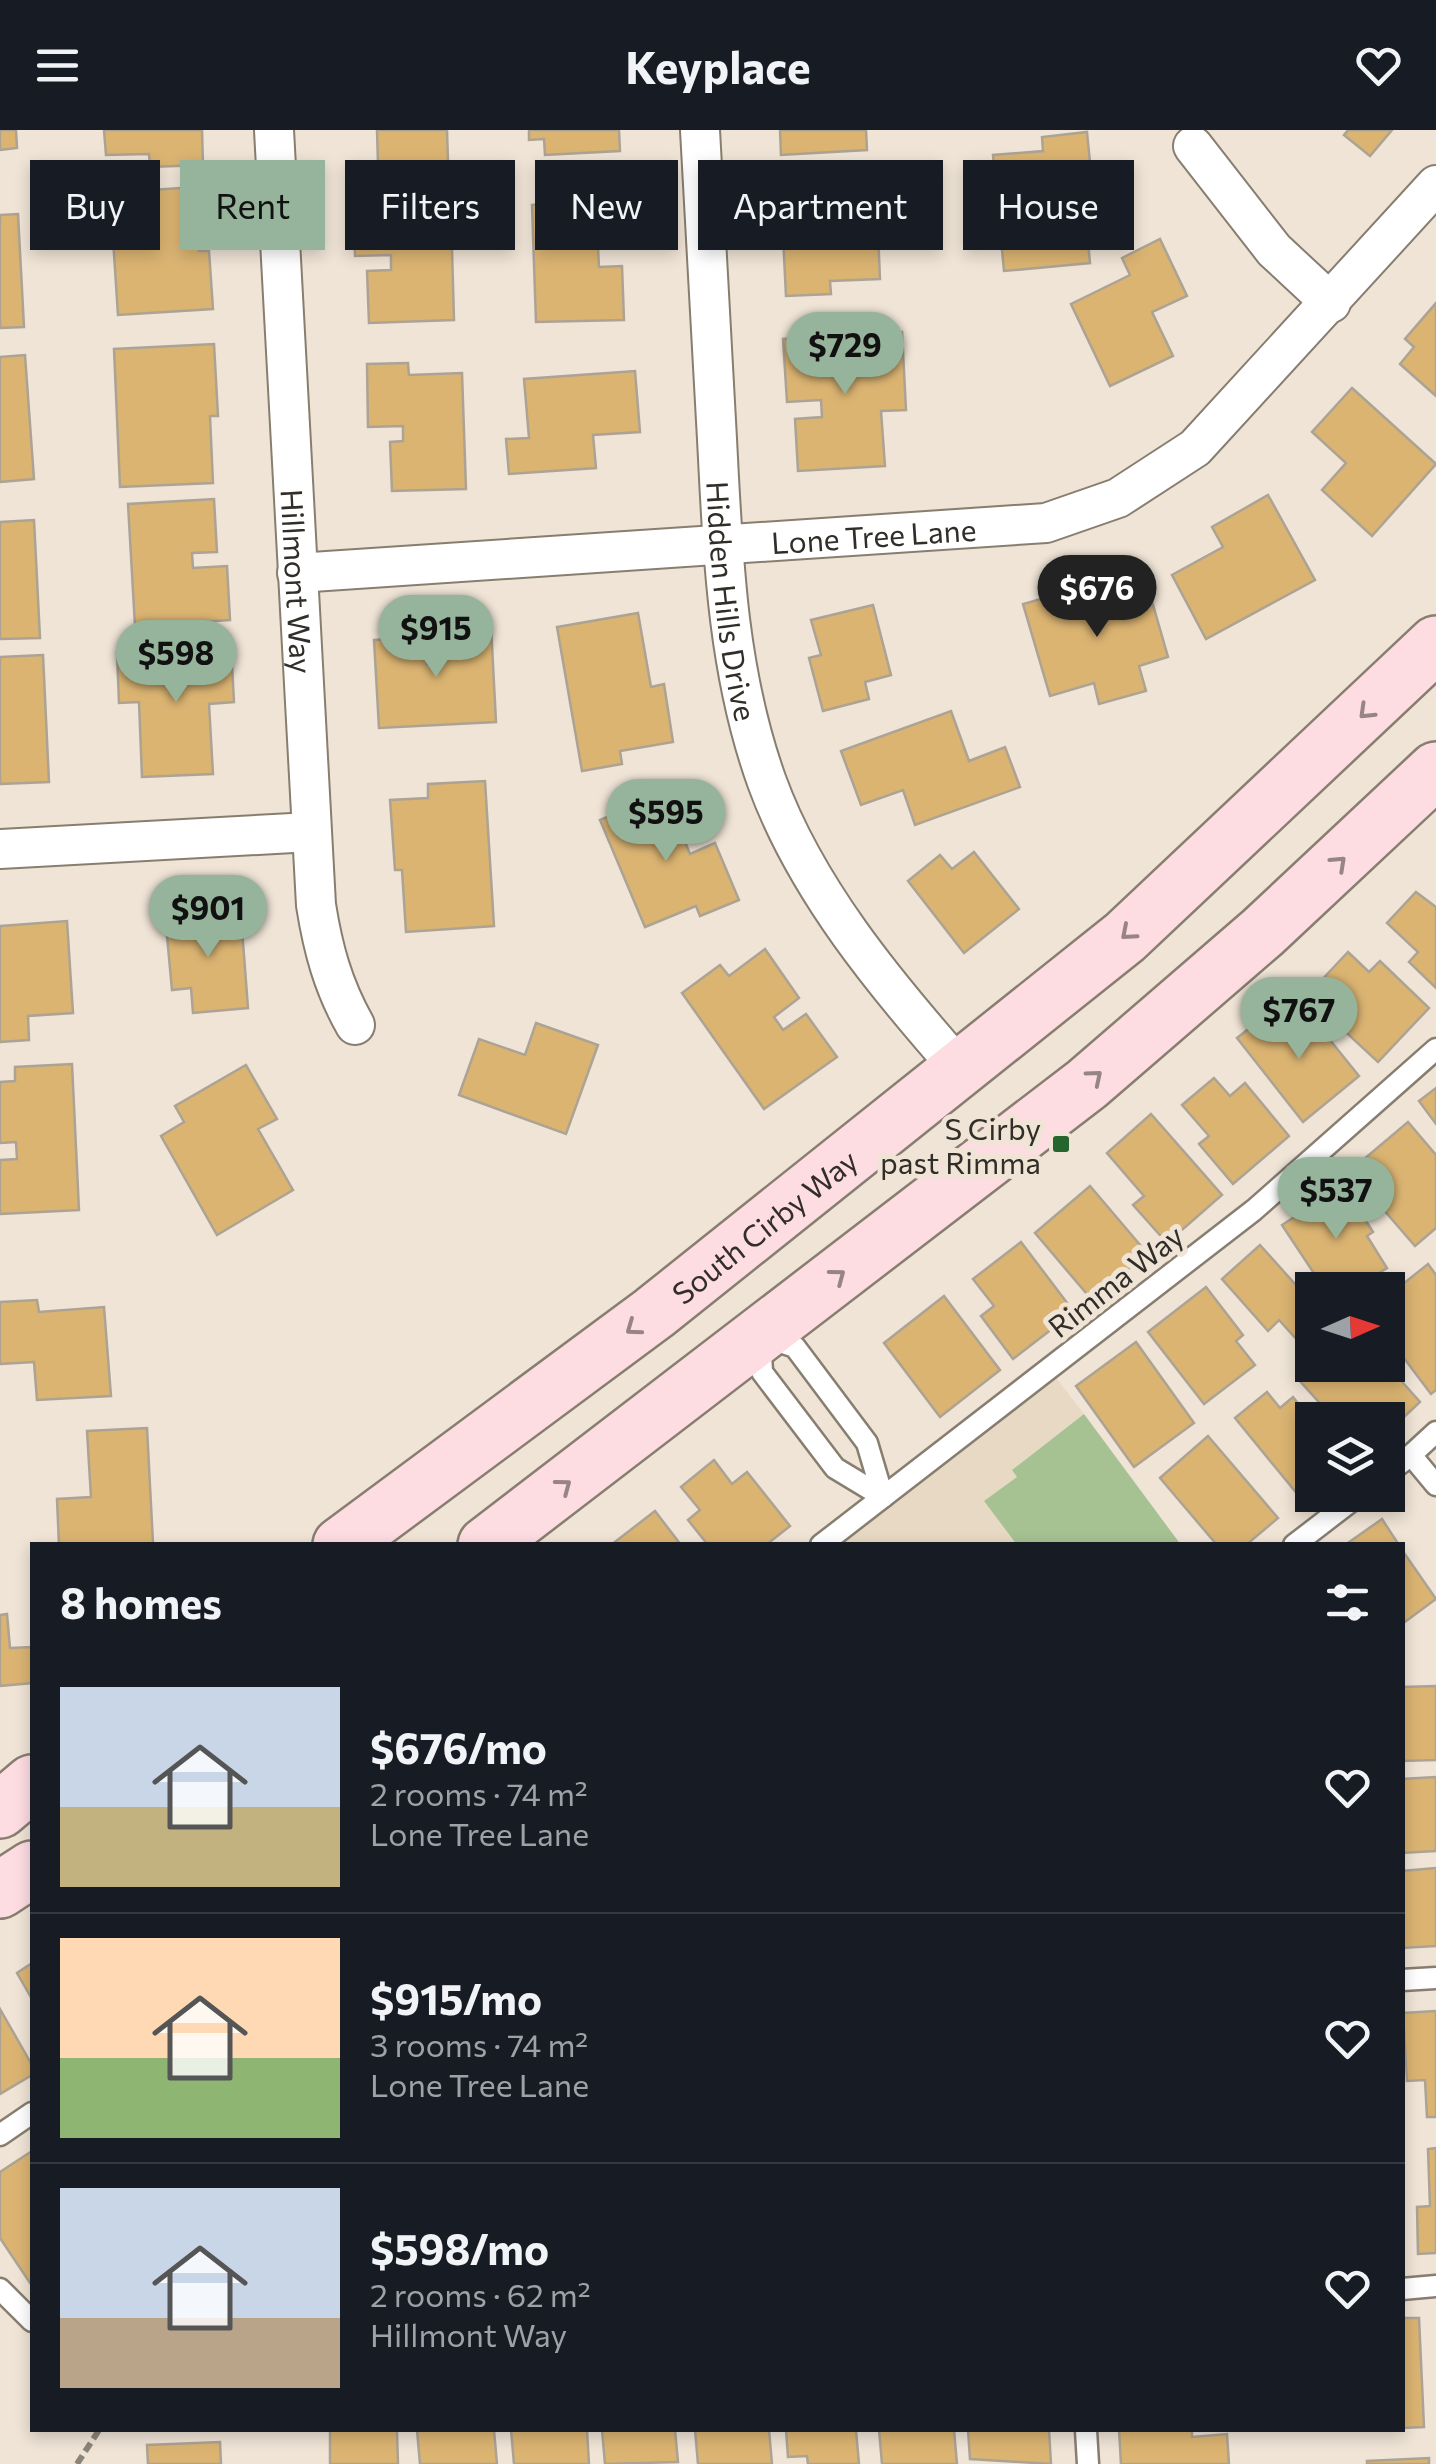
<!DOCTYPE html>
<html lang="en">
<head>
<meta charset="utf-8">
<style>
  body { margin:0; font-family:Commissioner,sans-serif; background:#242831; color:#f1f3f6; height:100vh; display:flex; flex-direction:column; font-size:38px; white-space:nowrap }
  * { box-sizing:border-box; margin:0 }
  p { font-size:32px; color:#9ea1a6 }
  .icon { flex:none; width:55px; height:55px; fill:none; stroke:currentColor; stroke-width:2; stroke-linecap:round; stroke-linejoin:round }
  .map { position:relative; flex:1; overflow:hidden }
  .panel { position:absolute; left:30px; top:1412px; width:1375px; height:890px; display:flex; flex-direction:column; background:#171b24; border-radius:0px; box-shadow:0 5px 15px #0003 }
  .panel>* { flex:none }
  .hud { position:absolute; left:30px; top:30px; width:1378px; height:90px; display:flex; gap:20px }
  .needle { width:65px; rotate:87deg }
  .fabs { position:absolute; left:1295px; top:1142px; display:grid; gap:20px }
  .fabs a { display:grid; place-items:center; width:110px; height:110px; border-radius:0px; background:#171b24; box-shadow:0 5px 15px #0003; font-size:50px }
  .price { position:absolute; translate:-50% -85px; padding:0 22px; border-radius:35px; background:#96b39c; color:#111; font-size:32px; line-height:65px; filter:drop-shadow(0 2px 5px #0008) }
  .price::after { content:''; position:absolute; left:50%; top:60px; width:30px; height:22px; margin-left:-15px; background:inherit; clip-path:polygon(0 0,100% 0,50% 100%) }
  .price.on { background:#222; color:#fff }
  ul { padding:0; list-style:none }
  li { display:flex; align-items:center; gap:30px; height:250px; padding:0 30px }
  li+li { border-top:2px solid #363941 }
  li span { display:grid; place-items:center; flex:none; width:280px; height:200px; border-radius:0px; color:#555 }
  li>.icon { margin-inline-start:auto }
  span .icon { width:120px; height:120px; fill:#fffc; stroke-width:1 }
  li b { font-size:42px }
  h2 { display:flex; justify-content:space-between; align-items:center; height:120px; padding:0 30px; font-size:42px }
  .pill { padding:0 35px; border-radius:0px; background:#171b24; box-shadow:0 5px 15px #0003; font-size:35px; line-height:90px }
  .pill.on { background:#96b39c; color:#111 }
  header { display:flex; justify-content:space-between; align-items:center; height:130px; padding:0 30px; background:#171b24; font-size:45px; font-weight:700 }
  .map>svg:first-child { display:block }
  .built { fill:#e8d9c4 }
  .green { fill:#a6c192 }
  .building { fill:#dbb472; stroke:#aca394; stroke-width:2.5 }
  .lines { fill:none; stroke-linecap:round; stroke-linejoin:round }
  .lane-casing { stroke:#877e70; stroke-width:25 }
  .street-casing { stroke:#877e70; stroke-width:42 }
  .secondary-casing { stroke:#877e70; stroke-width:60 }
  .path { stroke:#8b847a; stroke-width:6; stroke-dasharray:10 5; stroke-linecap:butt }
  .lane { stroke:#fff; stroke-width:20 }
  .street { stroke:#fff; stroke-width:38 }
  .secondary { stroke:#fddce2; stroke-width:55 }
  .oneway { stroke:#978485 }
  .poi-dot { fill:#27652e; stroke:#efe4d6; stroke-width:4 }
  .labels { text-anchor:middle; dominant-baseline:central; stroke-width:10; stroke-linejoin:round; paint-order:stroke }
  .street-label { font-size:30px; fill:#312d28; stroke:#efe4d6 }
  .poi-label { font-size:30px; fill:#312d28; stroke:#efe4d6; text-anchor:end }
</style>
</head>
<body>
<header><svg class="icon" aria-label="menu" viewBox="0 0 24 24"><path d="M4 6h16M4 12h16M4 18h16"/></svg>Keyplace<svg class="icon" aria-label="heart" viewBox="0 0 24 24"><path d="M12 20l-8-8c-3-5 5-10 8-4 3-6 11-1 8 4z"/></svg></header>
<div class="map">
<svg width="1436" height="2334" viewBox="0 0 1436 2334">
  <rect width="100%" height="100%" fill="#efe4d6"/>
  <path class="built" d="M1054 1245 1084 1284 1013 1339 1018 1347 984 1371 1017 1415H833Z"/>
  <path class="green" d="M1084 1284 1181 1415H1017L984 1371 1017 1347 1012 1340Z"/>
  <g class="building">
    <path d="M0 0H16L17 18 0 20Z"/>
    <path d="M104 0H202L203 35 150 37 149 24 106 25Z"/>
    <path d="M377 0H447L448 31 378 34Z"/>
    <path d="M529 0H619L620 21 545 25 544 9 529 10Z"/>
    <path d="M780 0H866L867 20 781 25Z"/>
    <path d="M1348 0H1392L1370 26 1344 5Z"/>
    <path d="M1087 2 1093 63 1058 67 1059 83 1085 80 1090 133 1004 141 993 25 1043 21 1042 7Z"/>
    <path d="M875 34 880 149 830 151 831 164 786 166 783 106 818 104 817 86 799 87 797 37Z"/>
    <path d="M450 48 454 190 369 193 367 141 391 140V125L355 126 353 64 379 63V51Z"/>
    <path d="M194 57 199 121H209L213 179 118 185 110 63Z"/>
    <path d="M630 60 632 116 598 117 599 137 622 136 624 190 536 192 532 75 585 73V62Z"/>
    <path d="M18 84 24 197 0 198V85Z"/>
    <path d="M1160 109 1187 166 1152 182 1173 226 1110 256 1071 174 1130 145 1122 128Z"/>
    <path d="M1436 173V266L1400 234 1414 217 1405 209Z"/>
    <path d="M902 202 906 280 881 281 885 336 798 341 795 289 822 287 821 270 787 272 783 209Z"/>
    <path d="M214 214 218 286H210L213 353 120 357 114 219Z"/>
    <path d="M25 225 34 349 0 352V227Z"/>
    <path d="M408 233 409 245 462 243 466 359 392 361 390 312 403 311V296L368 297 367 234Z"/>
    <path d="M635 241 640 302 593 305 596 338 509 344 506 309 529 308 524 249Z"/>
    <path d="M1352 258 1436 334 1372 406 1322 360 1346 333 1312 302Z"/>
    <path d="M1268 365 1315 450 1206 509 1172 445 1223 417 1212 397Z"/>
    <path d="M214 369 217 422 192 423 193 438 227 436 230 490 135 496 128 374Z"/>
    <path d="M34 390 40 508 0 509V392Z"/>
    <path d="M1145 447 1168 527 1139 536 1146 561 1099 574 1094 553 1050 566 1023 474 1079 458 1088 489 1103 485 1096 461Z"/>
    <path d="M873 475 891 545 865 552 869 569 823 581 809 528 821 525 811 490Z"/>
    <path d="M638 483 651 557 664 554 673 612 620 621 622 634 582 641 557 497Z"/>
    <path d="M491 496 496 592 379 598 374 510 425 507 427 534 443 533 442 499Z"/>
    <path d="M231 517 234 572 209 574 213 644 142 647 139 572 119 573 117 522Z"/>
    <path d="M43 525 49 652 0 654V527Z"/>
    <path d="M951 581 969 631 1005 617 1020 657 915 695 903 660 861 675 841 621Z"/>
    <path d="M485 651 494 796 406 802 402 740H395L390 670 428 668V654Z"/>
    <path d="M665 663 690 724 715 713 739 770 700 786 696 776 645 797 600 690Z"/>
    <path d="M974 722 1019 779 964 823 908 751 940 725 952 739Z"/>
    <path d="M1416 762 1436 777V858L1409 832 1418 822 1387 793Z"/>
    <path d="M229 780 231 801 242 799 248 878 193 883 191 858 172 860 165 784Z"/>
    <path d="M67 791 73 883 28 886 29 910 0 912V796Z"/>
    <path d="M765 819 799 868 774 887 783 900 806 884 837 927 764 979 682 863 720 835 729 846Z"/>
    <path d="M1348 822 1369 842 1380 831 1429 878 1378 932 1337 894 1348 882 1318 854Z"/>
    <path d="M1275 878 1291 899 1309 884 1359 946 1303 992 1237 908Z"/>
    <path d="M536 893 598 915 566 1004 459 965 479 909 525 925Z"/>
    <path d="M72 934 79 1080 0 1084V1030L17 1029 16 1012 0 1013V952L15 951V937Z"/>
    <path d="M246 935 277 989 258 999 293 1060 217 1105 161 1006 184 992 175 976Z"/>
    <path d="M1214 948 1230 966 1245 953 1289 1006 1233 1054 1199 1014 1209 1006 1182 975Z"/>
    <path d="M1436 958V994L1419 971Z"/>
    <path d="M1151 984 1222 1065 1167 1113 1133 1075 1144 1066 1107 1023Z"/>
    <path d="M1408 992 1436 1025V1098L1415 1116 1350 1041Z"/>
    <path d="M1343 1055 1373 1102 1367 1106 1387 1138 1353 1160H1325L1282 1095Z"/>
    <path d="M1090 1056 1147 1123 1092 1170 1035 1103Z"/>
    <path d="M1021 1112 1074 1182 1013 1229 981 1186 994 1176 973 1149Z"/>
    <path d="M1260 1115 1312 1173V1200L1299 1212 1279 1190 1268 1201 1222 1149Z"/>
    <path d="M1428 1134 1436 1145V1260L1431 1264 1388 1207V1166Z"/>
    <path d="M1206 1157 1243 1205 1236 1211 1255 1235 1204 1274 1148 1202Z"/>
    <path d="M944 1166 1000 1240 940 1287 884 1213Z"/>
    <path d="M37 1170 39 1182 104 1177 111 1266 37 1270 34 1232 0 1234V1172Z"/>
    <path d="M1136 1212 1194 1293 1134 1337 1076 1256Z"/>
    <path d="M1316 1235H1387L1420 1272 1388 1302V1290H1335L1299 1250Z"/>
    <path d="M1267 1262 1280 1278 1293 1267 1312 1291V1363L1303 1371 1235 1288Z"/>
    <path d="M147 1298 153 1413 59 1415 57 1369 91 1367 87 1301Z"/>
    <path d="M1208 1306 1278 1388 1246 1415H1217L1160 1348Z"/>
    <path d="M714 1330 732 1354 747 1342 790 1396 766 1415H708L688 1390 700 1380 681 1357Z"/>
    <path d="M655 1381 681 1415H611Z"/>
    <path d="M1382 1389 1399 1415H1345Z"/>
    <path d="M1402 1420 1436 1469 1402 1494Z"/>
    <path d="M7 1484 10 1518 32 1517V1553L0 1556V1485Z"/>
    <path d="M1436 1556V1630L1402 1631V1557Z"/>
    <path d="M1436 1647V1721L1402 1723V1649Z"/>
    <path d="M1436 1738V1816L1402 1818V1741Z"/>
    <path d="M32 1833V1869L17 1843Z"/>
    <path d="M0 1879 32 1935V1945L0 1964Z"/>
    <path d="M1436 1881V1987H1427L1425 1950 1407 1951 1403 1883Z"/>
    <path d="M1436 2018V2123L1418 2124 1417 2077 1430 2076 1428 2019Z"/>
    <path d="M32 2021V2152L30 2153 0 2108V2042Z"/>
    <path d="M1402 2188H1419L1424 2297 1402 2298Z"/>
    <path d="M330 2300H397L398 2334H330Z"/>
    <path d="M417 2300H494L497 2334H420Z"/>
    <path d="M511 2300H587L589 2334H514Z"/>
    <path d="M602 2300H675L678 2332 605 2334Z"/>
    <path d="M695 2300H769L772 2334H698Z"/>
    <path d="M786 2300H856L859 2334H808L807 2326 788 2327Z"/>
    <path d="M879 2300H954L957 2334H882Z"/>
    <path d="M968 2300H1049L1051 2334 970 2329Z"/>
    <path d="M1119 2300H1192V2307L1227 2304 1229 2334H1121Z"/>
    <path d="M220 2312 221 2334H148L147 2315Z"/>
    <path d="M1429 2328V2334H1367V2331Z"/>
  </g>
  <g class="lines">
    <defs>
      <g id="lane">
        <path d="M760 1205 795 1217 867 1313 883 1367 835 1338 762 1242Z"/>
        <path d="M1436 1302 1411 1325 1436 1355"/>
        <path d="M1388 1343 1411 1325"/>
        <path d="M821 1415 1254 1080 1436 919"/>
        <path d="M1294 1415 1359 1365"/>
        <path d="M1402 1850 1436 1848"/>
        <path d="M0 2005 32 1983"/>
        <path d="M0 2159 32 2191"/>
        <path d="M1402 2159 1436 2156"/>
        <path d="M1086 2300 1088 2334"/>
      </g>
      <g id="street">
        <path id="s1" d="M274 0 316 775C323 819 333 856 355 895"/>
        <path id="s2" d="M700 0C705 103 711 206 717 309 723 426 727 541 767 652 806 759 885 854 960 939"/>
        <path d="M1193 16 1274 120 1331 173"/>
        <path id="s3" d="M297 443 1046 393 1118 368 1195 318 1436 55"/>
        <path d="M0 719 311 702"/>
      </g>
      <g id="secondary">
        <path id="s4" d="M341 1415 654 1183 1125 807 1436 514"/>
        <path d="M486 1415 1087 954 1263 802 1436 640"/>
        <path d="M0 1680 32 1653"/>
        <path d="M0 1760 32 1739"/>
      </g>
    </defs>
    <use href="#lane" class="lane-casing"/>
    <use href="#street" class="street-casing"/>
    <use href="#secondary" class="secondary-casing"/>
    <path class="path" d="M77 2334 99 2300"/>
    <use href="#lane" class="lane"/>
    <use href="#street" class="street"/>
    <use href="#secondary" class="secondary"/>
  </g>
  <defs><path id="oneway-chevron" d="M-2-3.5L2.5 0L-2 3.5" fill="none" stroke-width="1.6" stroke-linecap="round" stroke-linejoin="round" transform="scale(2.5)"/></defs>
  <g class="oneway">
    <use href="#oneway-chevron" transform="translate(1366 582) rotate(136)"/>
    <use href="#oneway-chevron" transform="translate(1339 733) rotate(-43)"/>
    <use href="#oneway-chevron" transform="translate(1128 803) rotate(139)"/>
    <use href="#oneway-chevron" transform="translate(1095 947) rotate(-40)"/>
    <use href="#oneway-chevron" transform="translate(838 1146) rotate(-37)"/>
    <use href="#oneway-chevron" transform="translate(633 1198) rotate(144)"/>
    <use href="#oneway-chevron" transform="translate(564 1356) rotate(-37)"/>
  </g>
  <rect class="poi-dot" x="1051" y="1004" width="20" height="20" rx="5"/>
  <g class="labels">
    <g class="street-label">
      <text stroke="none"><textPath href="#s3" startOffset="578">Lone Tree Lane</textPath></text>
      <text stroke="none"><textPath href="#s1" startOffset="452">Hillmont Way</textPath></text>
      <text stroke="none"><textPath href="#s2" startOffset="472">Hidden Hills Drive</textPath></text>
      <text stroke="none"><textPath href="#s4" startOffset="530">South Cirby Way</textPath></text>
      <text transform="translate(1115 1150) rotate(-38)">Rimma Way</text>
    </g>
    <g class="poi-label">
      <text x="1041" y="997">S Cirby<tspan x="1041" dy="34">past Rimma</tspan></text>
    </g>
  </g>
</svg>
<div class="fabs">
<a><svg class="needle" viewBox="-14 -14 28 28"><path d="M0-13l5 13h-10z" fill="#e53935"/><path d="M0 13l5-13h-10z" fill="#9ea1a6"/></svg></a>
<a><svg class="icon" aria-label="layers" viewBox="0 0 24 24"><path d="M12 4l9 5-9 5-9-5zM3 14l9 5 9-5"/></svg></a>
</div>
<b class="price" style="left:845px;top:267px">$729</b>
<b class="price on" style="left:1097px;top:510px">$676</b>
<b class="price" style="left:436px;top:550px">$915</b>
<b class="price" style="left:176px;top:575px">$598</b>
<b class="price" style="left:666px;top:734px">$595</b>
<b class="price" style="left:208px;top:830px">$901</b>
<b class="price" style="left:1299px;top:932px">$767</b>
<b class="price" style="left:1336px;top:1112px">$537</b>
<div class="hud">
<a class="pill">Buy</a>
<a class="pill on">Rent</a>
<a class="pill">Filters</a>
<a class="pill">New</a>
<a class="pill">Apartment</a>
<a class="pill">House</a>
</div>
<section class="panel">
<h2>8 homes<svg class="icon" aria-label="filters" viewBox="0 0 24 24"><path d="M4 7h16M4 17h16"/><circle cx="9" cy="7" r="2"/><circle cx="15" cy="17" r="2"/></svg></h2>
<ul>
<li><span style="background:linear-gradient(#c9d6e8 60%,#c2b280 0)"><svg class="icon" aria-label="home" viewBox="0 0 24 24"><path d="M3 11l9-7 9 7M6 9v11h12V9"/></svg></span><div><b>$676/mo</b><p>2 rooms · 74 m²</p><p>Lone Tree Lane</p></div><svg class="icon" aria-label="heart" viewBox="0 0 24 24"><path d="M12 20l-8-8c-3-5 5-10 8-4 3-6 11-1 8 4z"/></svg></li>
<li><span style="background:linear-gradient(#ffd9b3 60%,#8fb573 0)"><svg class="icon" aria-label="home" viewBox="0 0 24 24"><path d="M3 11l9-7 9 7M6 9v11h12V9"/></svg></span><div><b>$915/mo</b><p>3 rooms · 74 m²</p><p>Lone Tree Lane</p></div><svg class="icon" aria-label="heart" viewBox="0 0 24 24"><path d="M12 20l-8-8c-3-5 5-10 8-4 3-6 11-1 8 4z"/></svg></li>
<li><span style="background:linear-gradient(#c9d6e8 65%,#b9a48a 0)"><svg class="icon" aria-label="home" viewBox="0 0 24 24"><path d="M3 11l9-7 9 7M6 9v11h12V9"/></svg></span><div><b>$598/mo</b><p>2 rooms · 62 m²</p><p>Hillmont Way</p></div><svg class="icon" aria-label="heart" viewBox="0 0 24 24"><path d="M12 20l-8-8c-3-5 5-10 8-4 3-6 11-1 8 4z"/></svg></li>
</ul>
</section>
</div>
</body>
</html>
